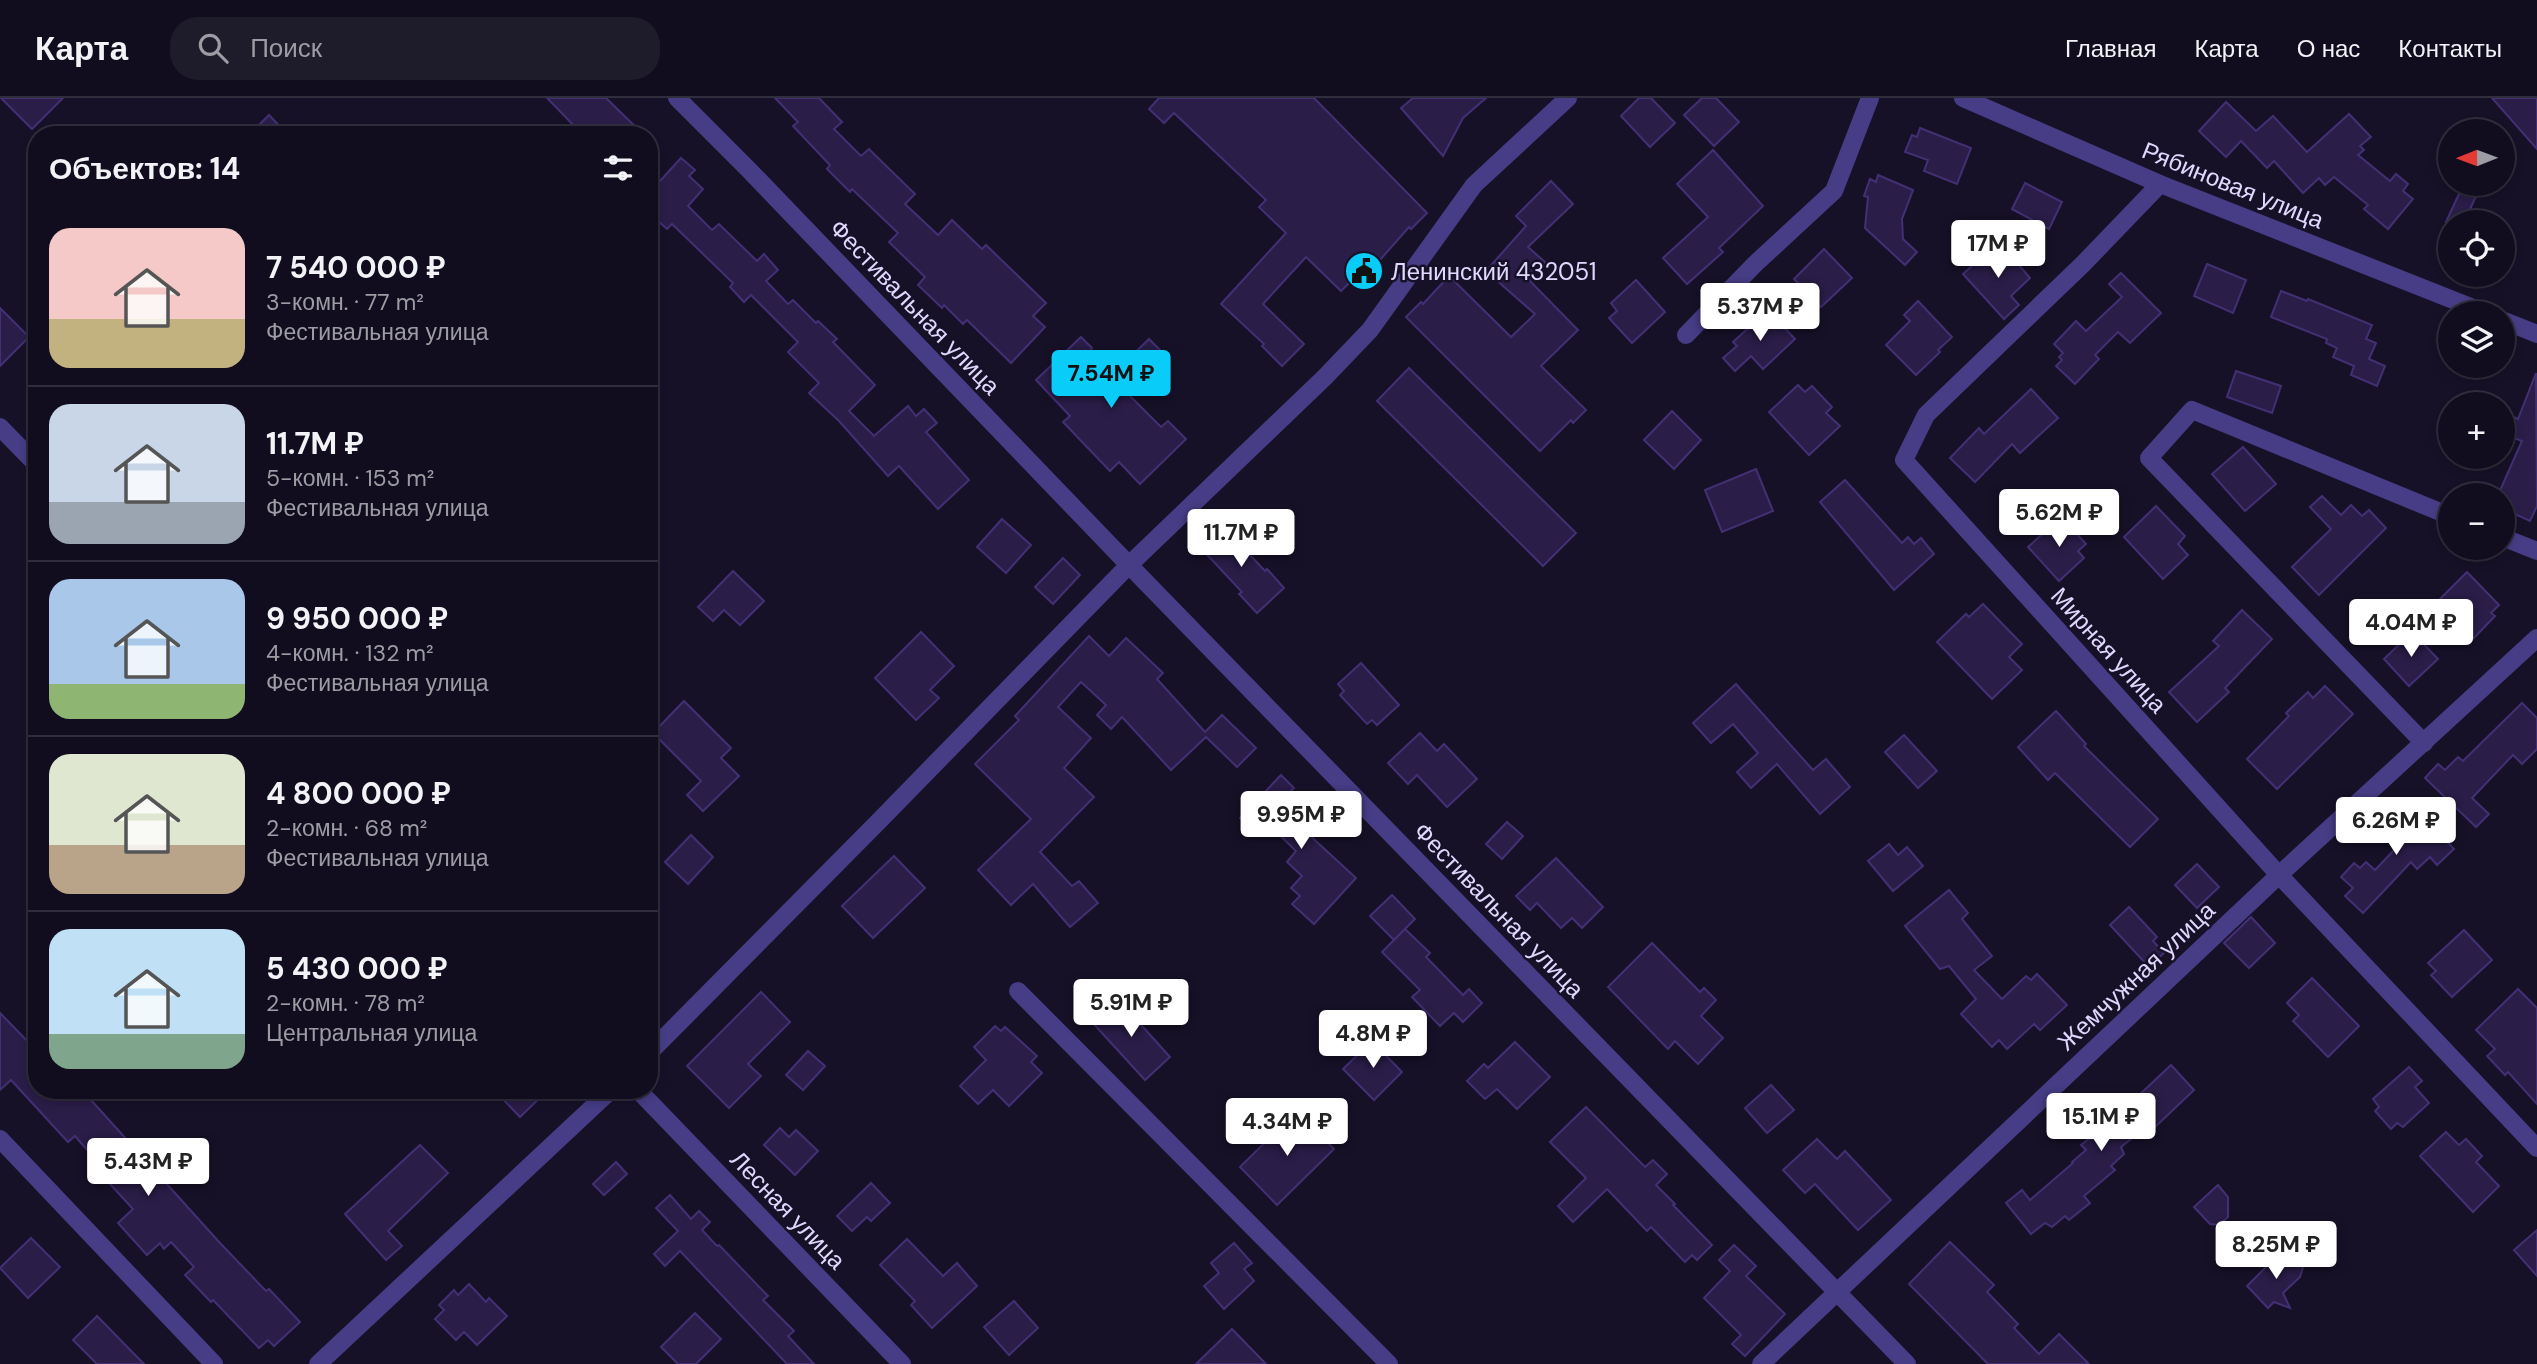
<!DOCTYPE html>
<html lang="ru">
<head>
<meta charset="utf-8">
<style>
  body { margin:0; font-family:"DM Sans",sans-serif; background:#1e1b2b; color:#f1f3f6; height:100vh; display:flex; flex-direction:column; font-size:26px; white-space:nowrap }
  * { box-sizing:border-box; margin:0 }
  p { font-size:23px; color:#9c9ca4 }
  .icon { flex:none; width:38px; height:38px; fill:none; stroke:currentColor; stroke-width:2; stroke-linecap:round; stroke-linejoin:round }
  .map { position:relative; flex:1; overflow:hidden }
  .details { position:absolute; left:28px; top:28px; width:630px; height:973px; display:flex; flex-direction:column; background:#110d1e; border-radius:28px; box-shadow:0 4px 10px #0003,0 0 0 2px #302d3c }
  .details>* { flex:none }
  .needle { width:46px; rotate:269deg }
  .controls { position:absolute; left:2438px; top:21px; display:grid; gap:14px }
  .controls a { display:grid; place-items:center; width:77px; height:77px; border-radius:50%; background:#110d1e; box-shadow:0 4px 10px #0003,0 0 0 2px #302d3c; font-size:35px }
  .price { position:absolute; translate:-50% -60px; padding:0 16px; border-radius:7px; background:#fff; color:#222; font-size:23px; line-height:46px; filter:drop-shadow(0 2px 4px #0008) }
  .price::after { content:''; position:absolute; left:50%; top:42px; width:21px; height:16px; margin-left:-10px; background:inherit; clip-path:polygon(0 0,100% 0,50% 100%) }
  .price.on { background:#09ccf9; color:#111 }
  ul { padding:0; list-style:none }
  li { display:flex; align-items:center; gap:21px; height:175px; padding:0 21px }
  li+li { border-top:2px solid #302d3c }
  li span { display:grid; place-items:center; flex:none; width:196px; height:140px; border-radius:21px; color:#555 }
  li>.icon { margin-inline-start:auto }
  span .icon { width:84px; height:84px; fill:#fffc; stroke-width:1 }
  li b { font-size:30px }
  h2 { display:flex; justify-content:space-between; align-items:center; height:84px; padding:0 21px; font-size:30px }
  header { display:flex; align-items:center; gap:42px; box-sizing:border-box; height:98px; padding:0 35px; background:#110d1e; border-bottom:2px solid #302d3c }
  header strong { font-size:33px }
  nav { display:flex; gap:38px; margin-inline-start:auto; font-size:24px }
  .search { width:490px; height:63px; background:#1e1b2b; display:flex; align-items:center; gap:18px; box-sizing:border-box; padding:0 24px; border-radius:28px; color:#9c9ca4; font-size:26px }
  .map>svg:first-child { display:block }
  .building { fill:#2a1d48; stroke:#433074; stroke-width:2 }
  .lines { fill:none; stroke-linecap:round; stroke-linejoin:round }
  .minor { stroke:#463d86; stroke-width:18 }
  .labels { text-anchor:middle; dominant-baseline:central; stroke-width:5; stroke-linejoin:round; paint-order:stroke }
  .street-label { font-size:24px; fill:#e0d8fe; stroke:#171128 }
  .poi-label { font-size:24px; fill:#e0d8fe; stroke:#171128; text-anchor:start }
</style>
</head>
<body>
<header>
<strong>Карта</strong>
<div class="search"><svg class="icon" aria-label="search" viewBox="0 0 24 24"><circle cx="10" cy="10" r="6"/><path d="M15 15l6 6"/></svg>Поиск</div>
<nav><a>Главная</a><a>Карта</a><a>О нас</a><a>Контакты</a></nav>
</header>
<div class="map">
<svg width="2537" height="1266" viewBox="0 0 2537 1266">
  <rect width="100%" height="100%" fill="#171128"/>
  <g class="building">
    <path d="M1 0H63L32 31Z"/>
    <path d="M547 0H606L644 37H583Z"/>
    <path d="M775 0H819L842 24 834 31 861 58 869 51 915 96 905 106 938 137 952 122 982 151 986 147 1046 205 1033 218 1045 229 1011 265 967 222 963 226 944 207 942 210 918 187 925 179 889 144 898 135 852 91 850 94 827 71 830 67 793 28 798 24Z"/>
    <path d="M1159 0H1314L1427 115 1411 131 1409 129 1358 187 1352 182 1341 193 1306 159 1263 206 1304 246 1282 268 1262 248 1264 246 1221 206 1286 135 1259 109 1266 102 1174 15 1164 25 1149 11Z"/>
    <path d="M1413 0H1486L1463 20 1443 58 1401 10Z"/>
    <path d="M1639 0H1651L1675 25 1650 49 1621 18Z"/>
    <path d="M1702 0H1716L1739 24 1714 48 1684 17Z"/>
    <path d="M2492 0H2537V51Z"/>
    <path d="M2226 4 2256 33 2273 18 2307 54 2349 16 2371 39 2360 48 2364 52 2358 57 2390 83 2396 76 2408 86 2403 93 2413 101 2388 131 2364 111 2368 107 2334 79 2325 87 2319 80 2303 95 2274 63 2267 70 2241 43 2226 59 2199 33Z"/>
    <path d="M269 17 288 37H249Z"/>
    <path d="M1920 30 1971 50 1957 86 1924 73 1928 62 1905 54 1912 37 1917 39Z"/>
    <path d="M1713 52 1763 108 1719 150 1723 154 1687 186 1663 160 1708 119 1677 86Z"/>
    <path d="M681 60 695 72 689 78 703 91 688 108 712 132 719 126 757 163 764 156 778 172 766 183 788 206 793 202 816 225 818 223 837 241 833 244 875 287 849 313 874 338 908 308 916 318 924 311 937 325 926 334 969 382 938 411 899 368 888 378 839 323 809 295 819 285 788 254 798 244 751 197 744 204 730 189 733 185 672 126 667 131 649 115V95Z"/>
    <path d="M1878 77 1913 92 1902 121 1903 141 1917 154 1905 167 1865 130 1868 99 1864 98 1870 81 1876 84Z"/>
    <path d="M1551 83 1573 106 1528 149 1545 164 1529 182 1578 232 1541 268 1586 312 1573 325 1571 322 1540 353 1406 219 1421 204 1423 206 1449 178 1511 239 1535 216 1486 173 1526 128 1516 118Z"/>
    <path d="M2025 85 2062 104 2049 131 2012 111Z"/>
    <path d="M2463 87 2478 94 2464 124H2446Z"/>
    <path d="M1994 148 2007 163 2012 159 2030 180 2011 198 2019 207 2004 221 1963 176Z"/>
    <path d="M1824 151 1852 180 1821 209 1794 181Z"/>
    <path d="M2207 166 2246 182 2233 215 2194 198Z"/>
    <path d="M2121 175 2161 215 2130 245 2118 234 2095 257 2099 261 2075 286 2056 268 2062 262 2059 259 2063 255 2054 246 2076 223 2086 233 2122 199 2109 186Z"/>
    <path d="M1636 182 1665 214 1632 245 1609 220 1617 213 1611 205Z"/>
    <path d="M2281 193 2307 203 2308 201 2372 227 2366 241 2376 245 2369 261 2385 268 2377 288 2351 277 2354 268 2333 259 2337 250 2326 245 2327 241 2271 219Z"/>
    <path d="M1918 203 1952 239 1938 252 1940 254 1916 277 1886 247 1910 223 1904 217Z"/>
    <path d="M0 210 29 239 0 268Z"/>
    <path d="M1768 212 1795 241 1763 271 1751 258 1735 273 1723 260 1737 248 1733 244Z"/>
    <path d="M1081 239 1092 250 1088 258 1109 280 1149 241 1163 255 1131 286 1135 289 1128 296 1161 329 1168 323 1186 341 1140 386 1119 364 1110 373 1063 324 1070 318 1036 282Z"/>
    <path d="M1409 270 1576 435 1543 468 1377 303Z"/>
    <path d="M2236 273 2281 288 2272 315 2227 299Z"/>
    <path d="M2536 275 2537 408 2530 423 2502 410V397H2498L2522 343 2502 335V314L2518 321Z"/>
    <path d="M1798 287 1805 294 1812 288 1832 309 1826 315 1840 328 1809 357 1769 314Z"/>
    <path d="M2031 291 2058 320 2020 355 2012 346 1975 384 1950 360 1979 330 1984 336Z"/>
    <path d="M1672 313 1701 342 1674 371 1644 342Z"/>
    <path d="M2243 349 2276 386 2245 413 2212 376Z"/>
    <path d="M1756 371 1773 413 1722 434 1705 392Z"/>
    <path d="M1845 382 1902 445 1908 439 1914 446 1921 440 1934 456 1894 492 1820 404Z"/>
    <path d="M2322 398 2341 417 2351 407 2362 418 2369 412 2386 430 2319 497 2292 469 2331 431 2310 409Z"/>
    <path d="M2156 408 2185 438 2178 446 2188 457 2163 481 2124 439Z"/>
    <path d="M2061 419 2086 446 2078 453 2084 460 2059 483 2028 449Z"/>
    <path d="M1002 421 1031 447 1006 475 977 449Z"/>
    <path d="M1221 426 1265 473 1267 471 1284 490 1257 515 1239 496 1242 494 1198 447Z"/>
    <path d="M1063 460 1080 477 1053 506 1035 489Z"/>
    <path d="M733 473 764 503 740 527 724 512 713 523 698 509Z"/>
    <path d="M2467 474 2499 507 2491 515 2495 518 2469 545 2456 532 2462 526 2439 502Z"/>
    <path d="M1983 506 2022 546 2009 559 2022 572 1992 601 1937 544 1966 516 1969 519Z"/>
    <path d="M2242 512 2272 541 2225 590 2229 594 2197 624 2169 594 2219 548 2213 543Z"/>
    <path d="M921 534 954 568 930 592 939 600 916 622 875 580Z"/>
    <path d="M2412 534 2438 561 2409 588 2384 561Z"/>
    <path d="M1089 538 1109 558 1126 540 1163 575 1157 581 1205 634 1222 617 1256 650 1237 669 1206 639 1171 672 1122 619 1111 631 1097 617 1106 607 1081 584 1058 609 1091 640 1064 670 1094 699 1040 754 1072 788 1079 783 1098 805 1070 829 1033 786 1011 807 978 772 1031 721 975 666 1019 622 1015 618Z"/>
    <path d="M1361 565 1399 607 1377 627 1372 622 1367 626 1340 597 1344 593 1338 586Z"/>
    <path d="M1736 586 1813 672 1826 661 1850 689 1820 716 1777 666 1751 690 1737 674 1758 655 1733 626 1711 645 1693 625Z"/>
    <path d="M2325 588 2353 616 2277 691 2247 661 2289 618 2286 615 2308 594 2313 600Z"/>
    <path d="M684 603 731 650 721 660 739 678 703 713 687 697 701 683 653 635Z"/>
    <path d="M2522 605 2537 620V651L2522 666 2513 657 2472 700 2489 716 2476 729 2425 680 2438 666 2445 672 2458 659 2463 663Z"/>
    <path d="M2056 613 2086 646 2084 648 2158 721 2130 749 2055 675 2048 682 2018 649Z"/>
    <path d="M1420 635 1437 653 1444 646 1477 681 1447 709 1417 677 1408 686 1388 665Z"/>
    <path d="M1904 637 1937 673 1918 690 1885 654Z"/>
    <path d="M1281 677 1294 690 1285 699 1313 726 1305 733 1356 780 1314 826 1292 806 1300 798 1291 790 1302 778 1287 764 1296 753 1264 722 1253 733 1240 720Z"/>
    <path d="M2414 709 2454 751 2437 767 2430 759 2417 771 2411 764 2363 815 2345 798 2353 790 2341 779 2354 765 2360 770 2366 764 2375 772 2397 749 2375 726 2387 715 2397 725Z"/>
    <path d="M1507 724 1523 738 1502 761 1486 746Z"/>
    <path d="M691 737 713 759 688 786 665 764Z"/>
    <path d="M1889 746 1898 757 1907 749 1923 768 1893 793 1868 763Z"/>
    <path d="M894 758 925 790 873 840 842 808Z"/>
    <path d="M1556 760 1603 809 1582 830 1572 820 1561 830 1537 805 1530 812 1516 798Z"/>
    <path d="M2197 766 2219 789 2197 810 2175 787Z"/>
    <path d="M1949 792 1968 815 1962 821 1992 858 1974 872 2002 901 2026 878 2031 882 2037 876 2067 907 2040 932 2034 926 2007 951 1999 942 1992 949 1961 916 1976 901 1949 868 1940 871 1905 828Z"/>
    <path d="M1392 797 1415 821 1394 842 1370 818Z"/>
    <path d="M2129 809 2157 839 2153 843 2164 855 2149 869 2110 827Z"/>
    <path d="M2251 819 2275 845 2249 870 2224 845Z"/>
    <path d="M1405 831 1430 855 1426 859 1463 897 1469 891 1482 905 1463 924 1454 915 1440 928 1412 899 1420 892 1382 854Z"/>
    <path d="M2464 832 2492 862 2452 899 2431 877 2436 873 2428 865Z"/>
    <path d="M1652 845 1700 894 1704 890 1716 902 1701 918 1723 940 1698 966 1675 943 1668 951 1608 889Z"/>
    <path d="M2312 880 2359 928 2328 959 2293 923 2299 917 2287 905Z"/>
    <path d="M2518 891 2537 910V1006L2508 974 2505 977 2487 958 2495 951 2476 932Z"/>
    <path d="M761 894 790 924 748 966 761 978 729 1010 687 968Z"/>
    <path d="M1117 900 1170 959 1145 982 1091 923Z"/>
    <path d="M0 915 37 953V992H82L220 1145 266 1193 269 1191 300 1224 274 1248 268 1242 259 1250 213 1202 211 1204 185 1177 194 1169 171 1144 164 1151 160 1145 147 1157 118 1125 133 1111 97 1072 101 1068 75 1038 68 1044 11 982 0 992Z"/>
    <path d="M995 928 1001 933 1005 929 1037 958 1031 964 1042 975 1009 1008 993 992 978 1006 960 988 986 962 974 949Z"/>
    <path d="M1372 943 1402 974 1374 1002 1343 971Z"/>
    <path d="M1515 944 1550 979 1517 1011 1497 991 1485 1001 1467 983 1484 966 1488 970Z"/>
    <path d="M808 953 825 968 803 992 786 977Z"/>
    <path d="M2171 967 2194 992 2151 1033 2146 1029 2121 1049 2124 1056 2111 1068 2115 1072 2084 1098 2090 1105 2069 1122 2065 1118 2052 1129 2045 1125 2031 1136 2006 1105 2022 1092 2030 1102 2073 1065 2072 1064 2086 1052 2081 1047 2102 1030 2094 1020 2110 1007 2118 1017Z"/>
    <path d="M2409 969 2422 983 2415 989 2429 1005 2403 1029 2397 1025 2391 1031 2375 1013 2379 1009 2373 1001Z"/>
    <path d="M1771 987 1794 1012 1767 1035 1745 1010Z"/>
    <path d="M494 992H548L520 1019Z"/>
    <path d="M1586 1009 1645 1069 1653 1062 1667 1076 1656 1087 1675 1106 1673 1107 1712 1147 1697 1162 1692 1157 1685 1164 1651 1129 1647 1133 1607 1091 1573 1124 1558 1108 1586 1080 1550 1044Z"/>
    <path d="M1297 1013 1334 1051 1277 1107 1240 1069Z"/>
    <path d="M780 1030 789 1039 796 1032 818 1053 795 1077 764 1047Z"/>
    <path d="M2446 1034 2459 1047 2466 1041 2482 1058 2476 1064 2499 1088 2473 1114 2420 1058Z"/>
    <path d="M1817 1041 1837 1061 1845 1053 1891 1102 1858 1132 1815 1086 1805 1095 1783 1072Z"/>
    <path d="M420 1047 448 1075 388 1133 402 1148 386 1162 345 1116Z"/>
    <path d="M616 1064 627 1076 604 1097 593 1086Z"/>
    <path d="M871 1085 890 1105 871 1123 867 1119 852 1133 837 1118Z"/>
    <path d="M2218 1087 2228 1099V1119L2219 1127 2210 1126 2194 1109Z"/>
    <path d="M670 1097 691 1121 699 1113 710 1124 702 1132 717 1148 719 1147 768 1198 763 1202 794 1233 788 1238 814 1266H787L680 1153 665 1168 654 1156 678 1133 656 1110Z"/>
    <path d="M2537 1132V1178L2514 1152Z"/>
    <path d="M31 1140 60 1169 28 1200 0 1170Z"/>
    <path d="M907 1141 943 1178 957 1165 977 1188 932 1230 911 1207 915 1203 880 1167Z"/>
    <path d="M1950 1144 1994 1187 1987 1194 2018 1226 2014 1230 2039 1256 2059 1236 2089 1266H1988L1909 1186Z"/>
    <path d="M1234 1145 1252 1165 1244 1171 1254 1183 1224 1211 1204 1188 1219 1175 1211 1165Z"/>
    <path d="M1734 1147 1756 1168 1746 1178 1785 1216 1745 1258 1732 1246 1741 1237 1704 1200 1730 1173 1719 1162Z"/>
    <path d="M2279 1156 2290 1167 2305 1163 2300 1179 2283 1195 2290 1210 2274 1204 2268 1210 2247 1188Z"/>
    <path d="M469 1186 486 1204 489 1200 507 1218 477 1247 464 1234 456 1242 435 1221 444 1212 439 1207 454 1192 458 1197Z"/>
    <path d="M1014 1203 1038 1230 1009 1257 984 1229Z"/>
    <path d="M695 1215 721 1241 696 1266H678L661 1249Z"/>
    <path d="M97 1218 144 1266H97L73 1242Z"/>
    <path d="M1232 1231 1266 1266H1196Z"/>
  </g>
  <g class="lines">
    <g class="minor">
      <path d="M677 0 748 71 1129 467 1907 1266"/>
      <path d="M1963 0 2160 86 2486 215"/>
      <path d="M2160 86 2083 166 1926 317 1904 362 2279 777 2537 1050"/>
      <path d="M2502 222 2537 236"/>
      <path d="M1686 237 1755 166 1834 93 1870 0"/>
      <path d="M0 329 37 367"/>
      <path d="M2502 439 2537 453"/>
      <path d="M2424 645 2149 360 2192 312 2450 418"/>
      <path d="M1018 893 1389 1266"/>
      <path d="M649 955 878 724 1129 467 1325 279 1370 232 1474 87 1568 0"/>
      <path d="M638 992 902 1266"/>
      <path d="M0 1041 214 1266"/>
      <path d="M318 1266 611 992"/>
      <path d="M1761 1266 2279 777 2537 540"/>
    </g>
  </g>
  <defs>
    <symbol id="civic-disc" viewBox="-11 -11 22 22"><circle r="9.5" fill="#09ccf9" stroke="#171128"/><path d="M-.6-6.5H3V-4.5H.6V-3L4-1V1h2V6H-6V1h2V-1L-.6-3ZM-1.2 2.5V6h2.4V2.5Z" fill="#111"/></symbol>
  </defs>
  <g fill-rule="evenodd">
    <use href="#civic-disc" x="1342" y="151" width="44" height="44"/>
  </g>
  <g class="labels">
    <g class="street-label">
      <text transform="translate(2233 87) rotate(22)">Рябиновая улица</text>
      <text transform="translate(915 209) rotate(46)">Фестивальная улица</text>
      <text transform="translate(2109 552) rotate(48)">Мирная улица</text>
      <text transform="translate(1499 812) rotate(46)">Фестивальная улица</text>
      <text transform="translate(2136 878) rotate(-43)">Жемчужная улица</text>
      <text transform="translate(788 1112) rotate(46)">Лесная улица</text>
    </g>
    <g class="poi-label">
      <text x="1391" y="173">Ленинский 432051</text>
    </g>
  </g>
</svg>
<div class="controls">
<a><svg class="needle" viewBox="-14 -14 28 28"><path d="M0-13l5 13h-10z" fill="#e53935"/><path d="M0 13l5-13h-10z" fill="#9c9ca4"/></svg></a>
<a><svg class="icon" aria-label="locate" viewBox="0 0 24 24"><circle cx="12" cy="12" r="6"/><path d="M12 2v4M12 18v4M2 12h4M18 12h4"/></svg></a>
<a><svg class="icon" aria-label="layers" viewBox="0 0 24 24"><path d="M12 4l9 5-9 5-9-5zM3 14l9 5 9-5"/></svg></a>
<a>+</a>
<a>−</a>
</div>
<b class="price" style="left:1998px;top:182px">17M ₽</b>
<b class="price" style="left:1760px;top:245px">5.37M ₽</b>
<b class="price on" style="left:1111px;top:312px">7.54M ₽</b>
<b class="price" style="left:2059px;top:451px">5.62M ₽</b>
<b class="price" style="left:1241px;top:471px">11.7M ₽</b>
<b class="price" style="left:2411px;top:561px">4.04M ₽</b>
<b class="price" style="left:1301px;top:753px">9.95M ₽</b>
<b class="price" style="left:2396px;top:759px">6.26M ₽</b>
<b class="price" style="left:1131px;top:941px">5.91M ₽</b>
<b class="price" style="left:1373px;top:972px">4.8M ₽</b>
<b class="price" style="left:2101px;top:1055px">15.1M ₽</b>
<b class="price" style="left:1287px;top:1060px">4.34M ₽</b>
<b class="price" style="left:148px;top:1100px">5.43M ₽</b>
<b class="price" style="left:2276px;top:1183px">8.25M ₽</b>
<section class="details">
<h2>Объектов: 14<svg class="icon" aria-label="filters" viewBox="0 0 24 24"><path d="M4 7h16M4 17h16"/><circle cx="9" cy="7" r="2"/><circle cx="15" cy="17" r="2"/></svg></h2>
<ul>
<li><span style="background:linear-gradient(#f6c9c9 65%,#c2b280 0)"><svg class="icon" aria-label="home" viewBox="0 0 24 24"><path d="M3 11l9-7 9 7M6 9v11h12V9"/></svg></span><div><b>7 540 000 ₽</b><p>3-комн. · 77 m²</p><p>Фестивальная улица</p></div></li>
<li><span style="background:linear-gradient(#c9d6e8 70%,#9aa5b1 0)"><svg class="icon" aria-label="home" viewBox="0 0 24 24"><path d="M3 11l9-7 9 7M6 9v11h12V9"/></svg></span><div><b>11.7M ₽</b><p>5-комн. · 153 m²</p><p>Фестивальная улица</p></div></li>
<li><span style="background:linear-gradient(#a9c7e8 75%,#8fb573 0)"><svg class="icon" aria-label="home" viewBox="0 0 24 24"><path d="M3 11l9-7 9 7M6 9v11h12V9"/></svg></span><div><b>9 950 000 ₽</b><p>4-комн. · 132 m²</p><p>Фестивальная улица</p></div></li>
<li><span style="background:linear-gradient(#dfe7d0 65%,#b9a48a 0)"><svg class="icon" aria-label="home" viewBox="0 0 24 24"><path d="M3 11l9-7 9 7M6 9v11h12V9"/></svg></span><div><b>4 800 000 ₽</b><p>2-комн. · 68 m²</p><p>Фестивальная улица</p></div></li>
<li><span style="background:linear-gradient(#bfe0f5 75%,#7fa58c 0)"><svg class="icon" aria-label="home" viewBox="0 0 24 24"><path d="M3 11l9-7 9 7M6 9v11h12V9"/></svg></span><div><b>5 430 000 ₽</b><p>2-комн. · 78 m²</p><p>Центральная улица</p></div></li>
</ul>
</section>
</div>
</body>
</html>
